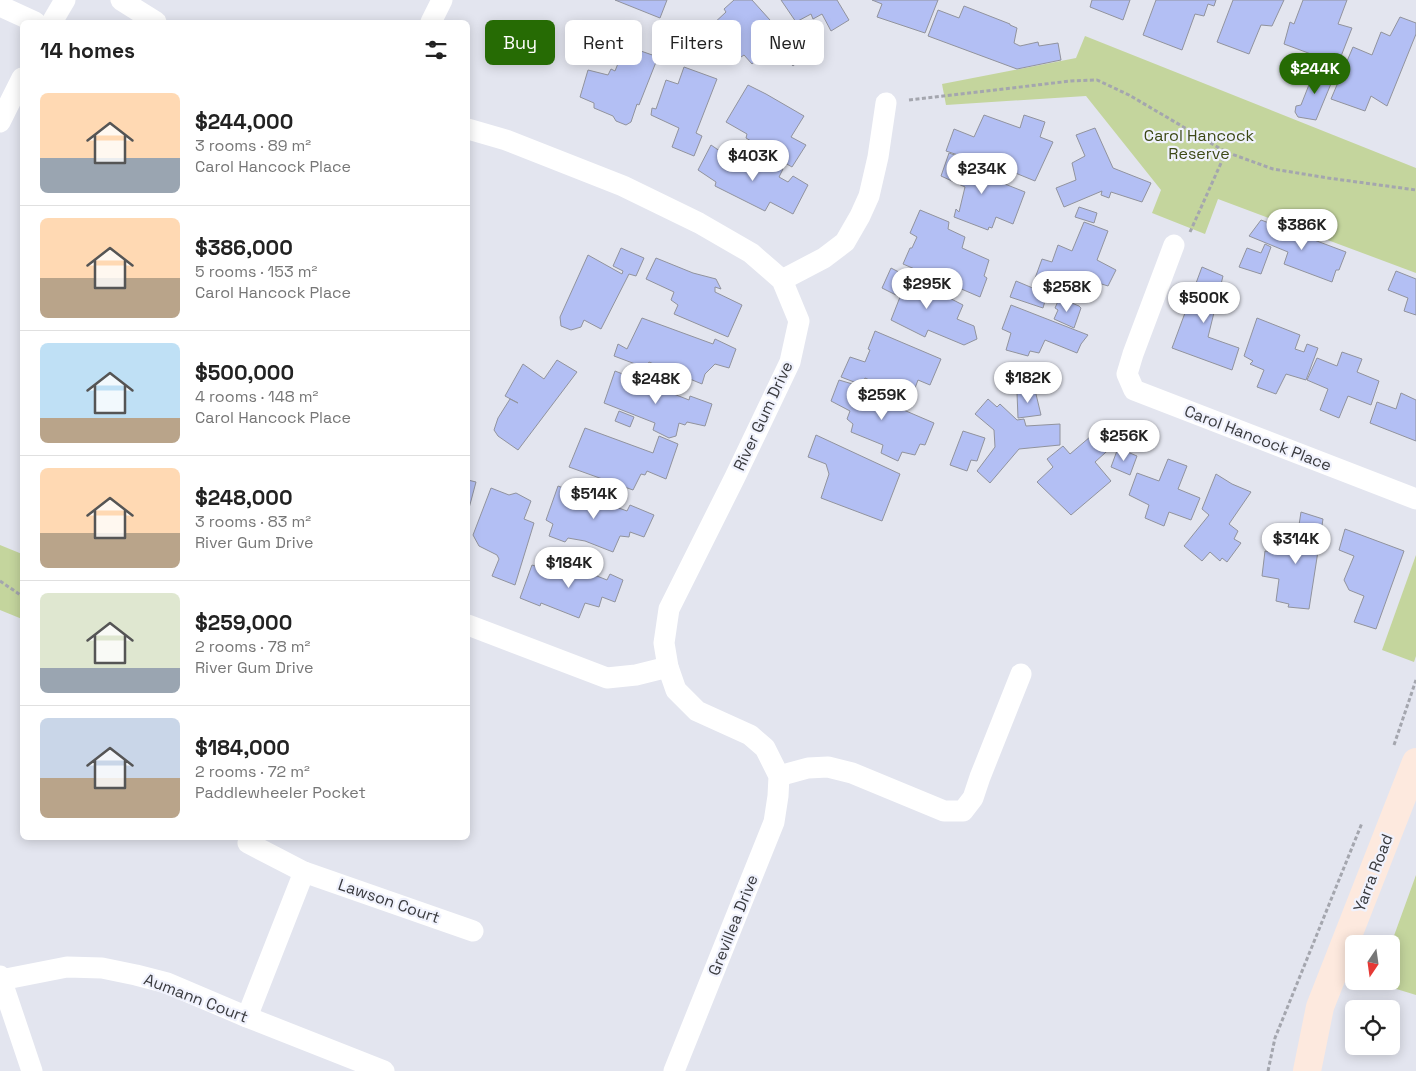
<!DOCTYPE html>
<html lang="en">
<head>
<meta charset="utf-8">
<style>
  body { margin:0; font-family:"Space Grotesk",sans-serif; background:#f2f2f2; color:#222; height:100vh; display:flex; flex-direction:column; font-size:19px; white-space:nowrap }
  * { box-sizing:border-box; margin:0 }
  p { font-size:16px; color:#767676 }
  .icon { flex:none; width:28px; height:28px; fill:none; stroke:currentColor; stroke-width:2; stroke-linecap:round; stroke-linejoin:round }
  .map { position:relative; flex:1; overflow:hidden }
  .drawer { position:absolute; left:20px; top:20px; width:450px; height:820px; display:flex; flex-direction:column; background:#fff; border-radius:8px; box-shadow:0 2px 12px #0003 }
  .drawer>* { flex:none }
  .banner { position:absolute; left:485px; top:20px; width:475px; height:45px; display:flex; gap:10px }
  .needle { width:32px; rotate:193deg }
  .tools { position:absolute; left:1345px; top:935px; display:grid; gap:10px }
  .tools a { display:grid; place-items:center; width:55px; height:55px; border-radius:8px; background:#fff; box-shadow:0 2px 12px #0003; font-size:25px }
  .price { position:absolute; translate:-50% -42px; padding:0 11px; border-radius:18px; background:#fff; color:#222; font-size:16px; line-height:32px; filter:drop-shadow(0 1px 2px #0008) }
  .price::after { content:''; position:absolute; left:50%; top:30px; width:15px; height:11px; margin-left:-8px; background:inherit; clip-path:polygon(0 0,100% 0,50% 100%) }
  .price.current { background:#266b04; color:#fff }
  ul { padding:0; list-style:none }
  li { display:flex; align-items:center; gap:15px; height:125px; padding:0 20px }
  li+li { border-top:1px solid #e0e0e0 }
  li span { display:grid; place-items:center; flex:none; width:140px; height:100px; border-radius:8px; color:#555 }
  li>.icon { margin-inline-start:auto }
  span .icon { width:60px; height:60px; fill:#fffc; stroke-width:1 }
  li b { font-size:21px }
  h2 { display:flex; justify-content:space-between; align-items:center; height:60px; padding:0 20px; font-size:21px }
  .chip { padding:0 18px; border-radius:8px; background:#fff; box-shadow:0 2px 12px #0003; font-size:18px; line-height:45px }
  .chip.current { background:#266b04; color:#fff }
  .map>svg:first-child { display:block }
  .green { fill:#c4d59d }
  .building { fill:#b3bff4; stroke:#91939d }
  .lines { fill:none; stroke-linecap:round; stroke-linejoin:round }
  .path { stroke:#a4a6ae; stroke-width:3; stroke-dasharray:4 2.5; stroke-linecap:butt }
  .street { stroke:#fff; stroke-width:21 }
  .secondary { stroke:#fde9de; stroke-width:28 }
  .labels { text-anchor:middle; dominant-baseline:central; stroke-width:4.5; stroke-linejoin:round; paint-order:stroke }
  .park-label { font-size:16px; fill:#3c4815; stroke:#f0f2fd }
  .street-label { font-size:16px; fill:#393a3e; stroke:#f0f2fd }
</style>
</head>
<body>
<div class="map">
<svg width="1416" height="1071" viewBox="0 0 1416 1071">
  <rect width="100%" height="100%" fill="#e3e5ef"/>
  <g class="green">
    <path d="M1085 36 1416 168V273L1218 199 1205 234 1152 213 1161 190 1086 96 946 105 942 84 1076 58Z"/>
    <path d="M0 545 22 554V619L0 610Z"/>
    <path d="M1416 555V656L1414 662 1382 650Z"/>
    <path d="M1416 875V995L1377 983 1378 981H1391V944Z"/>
  </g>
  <g class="building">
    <path d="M615 0H667L660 18Z"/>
    <path d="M734 0H752L779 30 778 31 786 39 793 32 810 51 793 66 777 51 773 54 768 50 752 64 744 55 741 57 728 44 729 41 712 25 726 12 724 9Z"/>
    <path d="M781 0H837L849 20 831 31 822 14 813 19 811 14 796 22Z"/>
    <path d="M872 0H938L925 33 877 17 882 4Z"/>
    <path d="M1092 0H1130L1123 20 1090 7Z"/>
    <path d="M1156 0H1216L1214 6 1208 4 1204 16 1195 14 1182 50 1143 35Z"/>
    <path d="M1233 0H1284L1272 26 1261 25 1249 54 1217 42Z"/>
    <path d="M1303 0H1347L1338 24 1352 28 1338 64 1284 44 1290 22 1294 24Z"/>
    <path d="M964 6 1010 24V25L1017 28 1014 43 1020 46 1038 42 1039 46 1058 43 1061 60 1017 69 928 36 938 10 959 18Z"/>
    <path d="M1400 17 1416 23V34L1387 106 1371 96 1365 111 1331 99 1353 47 1372 55 1381 32 1390 36Z"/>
    <path d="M626 47 637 52 638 50 658 57 639 105 637 104 631 122 626 125 616 121 613 116 594 108V103L580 97 588 70 608 75 611 69 615 71 619 61H622Z"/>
    <path d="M684 67 717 79 696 133 702 136 694 156 672 147 679 128 651 115 652 108 656 109 666 80 678 84Z"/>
    <path d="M1316 67 1335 74 1316 120 1298 117 1295 112 1296 106 1301 105Z"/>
    <path d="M748 85 766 94 804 116 791 137 806 145 792 167 771 155V153L746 138 747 134 726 122Z"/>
    <path d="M984 115 1020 128 1024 115 1045 122 1040 137 1053 142 1035 181 1008 170 1006 176 972 162 973 157 970 159 946 151 954 129 974 137Z"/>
    <path d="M1095 128 1113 168 1151 183 1142 202 1111 192 1109 198 1101 195 1102 191 1064 207 1056 188 1076 180 1072 163 1085 156 1076 135Z"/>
    <path d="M711 145 739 164 742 160 766 171 771 163 783 169 779 177 788 182 793 176 808 185 793 214 770 202 765 211 715 186 716 182 698 170Z"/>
    <path d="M949 153 971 161 968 169 972 171 1025 192 1013 224 996 217 992 228 989 227 988 230 954 217 956 209 959 212 965 187 941 176Z"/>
    <path d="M1079 207 1097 213 1094 223 1075 217Z"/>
    <path d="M920 210 949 222 948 229 965 237 962 248 989 260 984 276 987 278 980 297 903 264 910 248H912L917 237 910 233Z"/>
    <path d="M1261 220 1346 252 1339 270H1336L1332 282 1284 264 1288 252 1249 236Z"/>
    <path d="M1084 222 1108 231 1097 260 1116 270 1108 286 1089 280 1080 301 1034 281 1042 259 1052 262 1058 245 1072 251Z"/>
    <path d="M1265 244 1271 247 1261 274 1239 267 1247 248 1261 253Z"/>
    <path d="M621 248 644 258 636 276 629 274 601 329 584 320 581 327 571 330 561 326 560 317 588 255 622 274 623 271 613 266Z"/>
    <path d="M656 258 693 273 716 279 721 289 715 287V292L742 305 728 337 674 314 678 305 671 300 674 292 646 279Z"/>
    <path d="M1202 267 1223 276 1208 337 1239 348 1232 370 1172 348Z"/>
    <path d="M891 268 963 305 957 319 974 326 977 339 964 345 928 330 925 337 891 320 900 297 882 288Z"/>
    <path d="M1396 271 1416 279V315L1404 311 1408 298 1388 290Z"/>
    <path d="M1016 281 1047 294 1043 308 1010 297Z"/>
    <path d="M1059 299 1061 300 1062 299 1079 306 1081 308 1074 328 1054 319 1058 310 1055 308Z"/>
    <path d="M1011 305 1088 335 1081 344 1077 353 1045 340 1039 353 1030 351 1028 356 1006 350 1011 333 1002 329Z"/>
    <path d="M642 318 713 344 715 339 736 349 729 368 715 364 705 374 702 384 649 362 646 368 614 356 618 344 627 349Z"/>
    <path d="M1257 318 1300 335 1295 349 1304 352 1307 344 1318 348 1306 380 1286 374 1276 394 1257 387 1264 370 1250 364 1253 361 1244 356Z"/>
    <path d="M875 331 941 359 930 385 918 380 912 396 894 388 893 391 865 378 862 385 841 377 850 357 865 362 870 350 868 349Z"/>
    <path d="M1342 352 1362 359 1357 372 1379 381 1371 405 1348 396 1339 418 1320 410 1328 389 1307 380 1317 358 1337 366Z"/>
    <path d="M557 360 577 372 518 450 498 436 494 430 498 418 510 399 518 403 505 396 523 364 544 379Z"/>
    <path d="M615 371 689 400 690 396 712 404 705 426 687 422 685 425 679 423 676 436 669 438 653 430 655 423 604 403Z"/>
    <path d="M839 380 866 388 864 393 934 423 925 445 920 444 915 455 902 452 898 461 881 453 883 445 851 432 853 424 847 419 850 411 831 401Z"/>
    <path d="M1035 390 1041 415 1018 418 1017 393Z"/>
    <path d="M1401 393 1416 400V441L1370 423 1377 402 1396 409Z"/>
    <path d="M988 399 997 407 1000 404 1017 420 1024 419 1026 426 1060 424V445L1019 449 990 483 977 471 995 447 994 430 975 414Z"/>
    <path d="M619 411 634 417 630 427 615 421Z"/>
    <path d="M585 428 653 453 659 436 678 444 666 479 647 471 645 475 641 474 633 490 569 467Z"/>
    <path d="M963 431 985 438 977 461 971 460 967 471 950 465Z"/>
    <path d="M1097 431 1115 444 1095 462 1111 481 1071 515 1037 482 1053 467 1047 459 1063 446 1070 454Z"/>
    <path d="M816 435 900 474 882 521 821 498 829 474 826 464 808 457Z"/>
    <path d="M1118 448 1137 456 1130 475 1111 467Z"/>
    <path d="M1168 459 1187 466 1178 489 1200 498 1191 520 1169 512 1164 526 1145 518 1149 505 1129 495 1137 473 1159 481Z"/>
    <path d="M1216 474 1232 484 1251 492 1229 524 1238 531 1234 539 1241 543 1227 562 1222 558 1220 561 1210 552 1202 561 1184 546 1209 515 1202 509Z"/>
    <path d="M468 480 476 482 468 512Z"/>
    <path d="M558 486 627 511 630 505 654 515 644 537 630 532 629 537 620 536 613 552 585 541 568 538 565 542 549 536 553 524 546 520Z"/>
    <path d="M491 488 509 495 516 493 531 501 524 519 534 523 515 585 492 576 499 559 497 555 479 546 473 535Z"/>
    <path d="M1301 512 1323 519 1309 609 1288 607 1289 604 1276 601 1279 579 1262 576 1265 551 1282 553 1283 549 1295 551Z"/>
    <path d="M1345 529 1404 551 1376 629 1354 622 1364 596 1349 590 1344 580 1354 556 1339 550Z"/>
    <path d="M532 565 563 574 569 565 607 580 610 574 623 580 615 602 602 597 599 607 585 603 579 618 541 603 540 606 520 598Z"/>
  </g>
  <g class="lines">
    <g class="path">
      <path d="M909 100 1071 81 1097 80 1129 95 1226 152 1273 169 1328 178 1416 190"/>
      <path d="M1190 232 1226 152"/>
      <path d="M0 581 22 596"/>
      <path d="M1394 745 1416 680"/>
      <path d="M1268 1071 1275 1038 1362 823"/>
    </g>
    <g class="street">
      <path d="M121 0 156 22"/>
      <path d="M0 6 35 22"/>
      <path d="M52 22 65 0"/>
      <path d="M431 22 442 0"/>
      <path d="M0 122 22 78"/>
      <path d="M468 129 506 140 623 186 699 223 751 253 782 280 799 321 790 362 735 477 669 609 664 643 668 667 676 690 697 711 750 735 765 748 779 776 778 796 774 822 674 1071"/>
      <path d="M1174 245 1133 354 1127 374 1134 390 1416 499"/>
      <path d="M782 280 824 258 845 242 860 216 869 196 878 157 886 103"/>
      <path d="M468 625 607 678 636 675 668 667"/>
      <path d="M779 776 808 768 828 767 852 773 944 811H963L973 798 980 777 1021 674"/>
      <path d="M248 843 304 872 473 931"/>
      <path d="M0 976 32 1071"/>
      <path d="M1 980 67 967 102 968 136 975 167 983 247 1017 384 1071"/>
      <path d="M247 1017 304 872"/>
    </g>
    <path class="secondary" d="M1307 1071 1320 1007 1416 762"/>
  </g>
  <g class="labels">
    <g class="park-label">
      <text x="1199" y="135">Carol Hancock<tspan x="1199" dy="18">Reserve</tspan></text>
    </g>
    <g class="street-label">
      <text transform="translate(763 416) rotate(-65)">River Gum Drive</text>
      <text transform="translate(1258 438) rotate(21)">Carol Hancock Place</text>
      <text transform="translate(1373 873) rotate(-69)">Yarra Road</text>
      <text transform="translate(389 901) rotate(19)">Lawson Court</text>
      <text transform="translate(733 925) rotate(-68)">Grevillea Drive</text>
      <text transform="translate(196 998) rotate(21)">Aumann Court</text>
    </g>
  </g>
</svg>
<div class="tools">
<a><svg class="needle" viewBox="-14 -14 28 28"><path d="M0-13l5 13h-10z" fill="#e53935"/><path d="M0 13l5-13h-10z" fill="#767676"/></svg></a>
<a><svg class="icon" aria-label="locate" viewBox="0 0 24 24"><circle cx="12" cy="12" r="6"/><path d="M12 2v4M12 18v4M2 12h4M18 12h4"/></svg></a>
</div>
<b class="price current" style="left:1315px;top:95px">$244K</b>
<b class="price" style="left:753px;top:182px">$403K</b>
<b class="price" style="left:982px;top:195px">$234K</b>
<b class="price" style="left:1302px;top:251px">$386K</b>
<b class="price" style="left:927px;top:310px">$295K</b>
<b class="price" style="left:1067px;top:313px">$258K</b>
<b class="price" style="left:1204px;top:324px">$500K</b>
<b class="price" style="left:1028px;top:404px">$182K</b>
<b class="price" style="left:656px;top:405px">$248K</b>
<b class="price" style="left:882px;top:421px">$259K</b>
<b class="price" style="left:1124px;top:462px">$256K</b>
<b class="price" style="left:594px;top:520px">$514K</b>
<b class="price" style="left:1296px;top:565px">$314K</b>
<b class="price" style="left:569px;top:589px">$184K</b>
<div class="banner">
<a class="chip current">Buy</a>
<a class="chip">Rent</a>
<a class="chip">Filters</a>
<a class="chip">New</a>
</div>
<section class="drawer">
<h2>14 homes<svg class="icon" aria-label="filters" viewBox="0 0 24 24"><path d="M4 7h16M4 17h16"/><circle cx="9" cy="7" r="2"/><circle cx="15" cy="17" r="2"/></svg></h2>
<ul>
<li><span style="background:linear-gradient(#ffd9b3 65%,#9aa5b1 0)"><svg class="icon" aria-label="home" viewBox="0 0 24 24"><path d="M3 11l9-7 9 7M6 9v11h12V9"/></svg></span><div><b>$244,000</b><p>3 rooms · 89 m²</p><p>Carol Hancock Place</p></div></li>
<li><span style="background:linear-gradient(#ffd9b3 60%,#b9a48a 0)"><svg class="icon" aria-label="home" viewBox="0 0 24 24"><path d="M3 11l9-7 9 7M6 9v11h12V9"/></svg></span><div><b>$386,000</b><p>5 rooms · 153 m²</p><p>Carol Hancock Place</p></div></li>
<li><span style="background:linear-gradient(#bfe0f5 75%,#b9a48a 0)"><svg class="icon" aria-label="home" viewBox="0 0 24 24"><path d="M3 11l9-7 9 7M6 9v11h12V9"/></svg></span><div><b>$500,000</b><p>4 rooms · 148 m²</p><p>Carol Hancock Place</p></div></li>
<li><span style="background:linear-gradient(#ffd9b3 65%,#b9a48a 0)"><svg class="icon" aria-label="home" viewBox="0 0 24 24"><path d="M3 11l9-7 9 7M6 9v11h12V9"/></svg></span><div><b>$248,000</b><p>3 rooms · 83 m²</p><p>River Gum Drive</p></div></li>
<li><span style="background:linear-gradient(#dfe7d0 75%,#9aa5b1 0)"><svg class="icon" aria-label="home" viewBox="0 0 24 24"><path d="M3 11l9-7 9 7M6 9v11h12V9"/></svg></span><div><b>$259,000</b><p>2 rooms · 78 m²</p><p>River Gum Drive</p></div></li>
<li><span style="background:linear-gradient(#c9d6e8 60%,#b9a48a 0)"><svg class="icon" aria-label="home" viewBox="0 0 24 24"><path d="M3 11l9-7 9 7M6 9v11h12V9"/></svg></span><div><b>$184,000</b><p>2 rooms · 72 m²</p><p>Paddlewheeler Pocket</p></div></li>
</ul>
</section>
</div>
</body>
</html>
